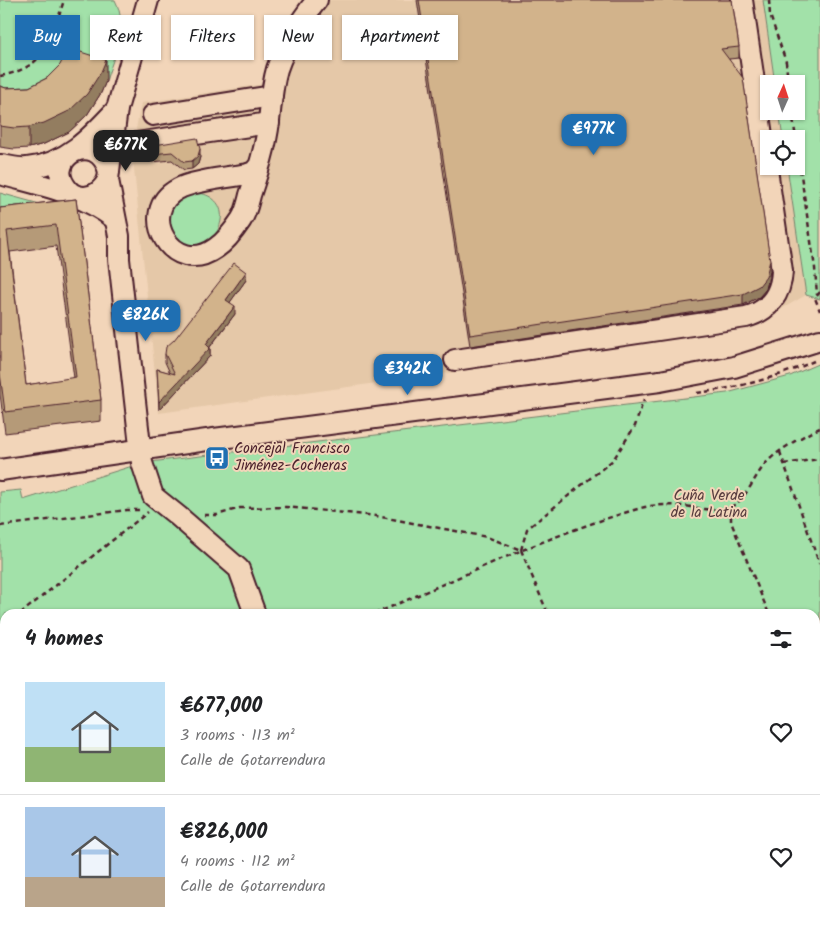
<!DOCTYPE html>
<html lang="en">
<head>
<meta charset="utf-8">
<style>
  body { margin:0; font-family:Kalam,sans-serif; background:#f2f2f2; color:#202124; height:100vh; display:flex; flex-direction:column; font-size:19px; white-space:nowrap }
  * { box-sizing:border-box; margin:0 }
  p { font-size:16px; color:#757577 }
  .icon { flex:none; width:28px; height:28px; fill:none; stroke:currentColor; stroke-width:2; stroke-linecap:round; stroke-linejoin:round }
  .map { position:relative; flex:1; overflow:hidden }
  .sheet { position:absolute; left:0px; top:609px; width:820px; height:321px; display:flex; flex-direction:column; background:#fff; border-radius:15px 15px 0 0; box-shadow:0 1px 4px #0004 }
  .sheet>* { flex:none }
  .hud { position:absolute; left:15px; top:15px; width:500px; height:45px; display:flex; gap:10px }
  .needle { width:32px; rotate:3deg }
  .fabs { position:absolute; left:760px; top:75px; display:grid; gap:10px }
  .fabs a { display:grid; place-items:center; width:45px; height:45px; border-radius:0px; background:#fff; box-shadow:0 1px 4px #0004; font-size:25px }
  .price { position:absolute; translate:-50% -42px; padding:0 11px; border-radius:10px; background:#1f6fb2; color:#fff; font-size:16px; line-height:32px; filter:drop-shadow(0 1px 2px #0008) }
  .price::after { content:''; position:absolute; left:50%; top:30px; width:15px; height:11px; margin-left:-8px; background:inherit; clip-path:polygon(0 0,100% 0,50% 100%) }
  .price.current { background:#222; color:#fff }
  ul { padding:0; list-style:none }
  li { display:flex; align-items:center; gap:15px; height:125px; padding:0 25px }
  li+li { border-top:1px solid #e0e0e0 }
  li span { display:grid; place-items:center; flex:none; width:140px; height:100px; border-radius:0px; color:#555 }
  li>.icon { margin-inline-start:auto }
  span .icon { width:60px; height:60px; fill:#fffc; stroke-width:1 }
  li b { font-size:21px }
  h2 { display:flex; justify-content:space-between; align-items:center; height:60px; padding:0 25px; font-size:21px }
  .pill { padding:0 18px; border-radius:0px; background:#fff; box-shadow:0 1px 4px #0004; font-size:18px; line-height:45px }
  .pill.current { background:#1f6fb2; color:#fff }
  .map>svg:first-child { display:block }
  .built { fill:#e5c8a8 }
  .green { fill:#a2e1a9; stroke:#76806a }
  .lines { fill:none; stroke-linecap:round; stroke-linejoin:round }
  .minor-casing { stroke:#4a1f2b; stroke-width:24 }
  .path { stroke:#4a1f2b; stroke-width:2.5; stroke-dasharray:5 4; stroke-linecap:butt }
  .minor { stroke:#f2d5b9; stroke-width:20 }
  .wall { fill:#b59a78; stroke:#4a1f2b; fill-rule:evenodd }
  .shaded-wall { fill:#937d61; stroke:#4a1f2b }
  .building { fill:#d2b38b; stroke:#4a1f2b; fill-rule:evenodd }
  .labels { text-anchor:middle; dominant-baseline:central; stroke-width:4; stroke-linejoin:round; paint-order:stroke }
  .poi-label { font-size:15px; fill:#4a1f2b; stroke:#f2d5b9; text-anchor:start }
  .park-label { font-size:15px; fill:#573c3e; stroke:#f2d5b9 }
</style>
</head>
<body>
<div class="map">
<svg width="820" height="929" viewBox="0 0 820 929">
  <rect width="100%" height="100%" fill="#f2d5b9"/>
  <filter id="ink" filterUnits="userSpaceOnUse"><feTurbulence type="fractalNoise" baseFrequency=".02" numOctaves="2"/><feDisplacementMap in="SourceGraphic" scale="10" xChannelSelector="R" yChannelSelector="G"/><feConvolveMatrix kernelMatrix="1 2 1 2 8 2 1 2 1" color-interpolation-filters="sRGB"/></filter>
  <g filter="url(#ink)">
    <path class="built" d="M304 0H763L775 84H769V111H779L783 139H769V166H787L806 295 757 323 464 371 159 413 132 150 141 103 264 84 268 65 280 36 288 20Z"/>
    <g class="green">
      <path d="M0 0H115C129 27 114 55 106 81L69 69 0 108Z"/>
      <path d="M763 0H820V299L806 295 787 166H796V139H783L779 111H796V84H775Z"/>
      <path d="M193 192C248 197 211 265 182 242 178 240 172 236 170 232 167 226 166 211 170 206 175 200 187 195 193 192Z"/>
      <path d="M0 193 69 212 0 218Z"/>
      <path d="M820 363V877L815 882V614H5V918H0V492L21 490 23 500 142 463 727 393 790 376Z"/>
      <path d="M135 925H768L764 929H163Z"/>
    </g>
    <g class="lines">
      <defs>
        <g id="minor">
          <path d="M148 0 117 109 109 171 108 180 119 236V259L142 463 153 496 178 516 239 569 255 614"/>
          <path d="M153 115 272 96"/>
          <path d="M113 142 130 144 269 123"/>
          <path d="M0 165C9 166 19 169 27 168 66 165 93 135 117 109"/>
          <path d="M259 166 254 172 248 174C231 177 192 181 178 189 135 212 173 279 216 248 225 242 235 229 241 220 246 213 248 203 250 195 258 171 266 147 269 121 271 104 272 86 277 69 286 43 300 21 317 0"/>
          <path d="M4 175C44 186 82 193 115 219"/>
          <path d="M108 180C103 189 96 197 84 197 77 197 69 193 65 186 45 157 96 128 109 171"/>
          <path d="M455 360 746 317C769 311 781 294 782 271L742 0"/>
          <path d="M0 470 214 439 660 381 734 367 820 340"/>
          <path d="M815 902 820 897"/>
          <path d="M170 925 176 929"/>
          <path d="M204 925 205 929"/>
          <path d="M360 925 361 929"/>
          <path d="M785 929 789 925"/>
        </g>
      </defs>
      <use href="#minor" class="minor-casing"/>
      <g class="path">
        <path d="M769 0 770 15 786 62 788 84"/>
        <path d="M0 76C48 67 51 40 64 0"/>
        <path d="M792 111 796 139"/>
        <path d="M796 142 815 268 817 295"/>
        <path d="M820 292 815 298 820 311"/>
        <path d="M697 393C737 388 777 378 814 361"/>
        <path d="M780 452 819 563"/>
        <path d="M784 464 820 459"/>
        <path d="M731 507V522L769 614"/>
        <path d="M204 515H217L240 508 286 507 376 516 487 537 521 550"/>
        <path d="M0 526 127 510H142"/>
        <path d="M521 550 527 529 613 460 635 426 644 399"/>
        <path d="M521 550 548 614"/>
        <path d="M20 614 148 512"/>
        <path d="M374 614C462 577 549 534 641 508 654 504 670 505 683 506 696 507 719 514 731 507 749 497 755 473 769 460 780 449 806 434 820 428"/>
        <path d="M0 627 5 623"/>
        <path d="M815 650 820 648"/>
        <path d="M0 696 5 695"/>
        <path d="M815 726 820 738"/>
        <path d="M815 861 820 856"/>
        <path d="M519 925 520 929"/>
        <path d="M674 925 676 929"/>
        <path d="M398 929 406 925"/>
        <path d="M681 929 694 925"/>
      </g>
      <use href="#minor" class="minor"/>
    </g>
    <g class="wall">
      <path d="M417 0H732L739 47V58L729 59 770 271 766 289 759 297 743 305 470 346Z"/>
      <path d="M47 78 106 81 101 93 87 115 69 132 44 144 29 148 14 149 0 147V86L6 88 29 87Z"/>
      <path d="M148 146 200 157 198 164 192 169 184 170 172 160 152 162 148 160Z"/>
      <path d="M76 199 101 400V421L5 433 0 394V208ZM56 246 74 378 26 385 10 252Z"/>
      <path d="M246 280 230 302 235 314 210 347V356L159 410 157 369 170 373 165 362V354Z"/>
    </g>
    <g class="shaded-wall">
      <path d="M106 60V81L101 93 87 115 69 132 44 144 29 148V127Z"/>
      <path d="M200 149V157L198 164 192 169V161Z"/>
      <path d="M770 260V271L766 289 759 297 743 305V294Z"/>
      <path d="M246 272V280L226 308V300Z"/>
      <path d="M235 306V314L206 352 210 348V356L159 410V402L206 344Z"/>
    </g>
    <g class="building">
      <path d="M419 0H732L739 47 721 49 743 78 770 260 766 277 759 286 743 294 470 335Z"/>
      <path d="M68 48 106 60 101 72 87 94 69 111 44 123 29 127 14 128 0 126V86L6 88 29 87 47 78 60 65Z"/>
      <path d="M197 138 200 149 198 156 192 161 184 162 172 152 152 154 148 152V146Z"/>
      <path d="M76 199 101 400 5 412 0 373V208ZM56 225 76 377 26 385 7 231Z"/>
      <path d="M234 263 246 272 226 300 235 306 206 344 210 348 159 402 157 369 175 374 165 354 166 347 174 340Z"/>
    </g>
  </g>
  <defs>
    <symbol id="bus-square" viewBox="-11 -11 22 22"><rect x="-9" y="-9" width="18" height="18" rx="4" fill="#1f6fb2" stroke="#f2d5b9"/><path d="M-5-6H5V4H4V6H2V4H-2V6H-4V4H-5ZM-3.5-4V0h7V-4ZM-3.5 1.2v1.5H-2V1.2ZM2 1.2v1.5H3.5V1.2Z" fill="#fff"/></symbol>
  </defs>
  <g fill-rule="evenodd">
    <use href="#bus-square" x="203" y="444" width="28" height="28"/>
  </g>
  <g class="labels">
    <g class="poi-label">
      <text x="234" y="449">Concejal Francisco<tspan x="234" dy="17">Jiménez-Cocheras</tspan></text>
    </g>
    <g class="park-label">
      <text x="709" y="496">Cuña Verde<tspan x="709" dy="17">de la Latina</tspan></text>
    </g>
  </g>
</svg>
<div class="fabs">
<a><svg class="needle" viewBox="-14 -14 28 28"><path d="M0-13l5 13h-10z" fill="#e53935"/><path d="M0 13l5-13h-10z" fill="#757577"/></svg></a>
<a><svg class="icon" aria-label="locate" viewBox="0 0 24 24"><circle cx="12" cy="12" r="6"/><path d="M12 2v4M12 18v4M2 12h4M18 12h4"/></svg></a>
</div>
<b class="price" style="left:594px;top:156px">€977K</b>
<b class="price current" style="left:126px;top:172px">€677K</b>
<b class="price" style="left:146px;top:342px">€826K</b>
<b class="price" style="left:408px;top:396px">€342K</b>
<div class="hud">
<a class="pill current">Buy</a>
<a class="pill">Rent</a>
<a class="pill">Filters</a>
<a class="pill">New</a>
<a class="pill">Apartment</a>
</div>
<section class="sheet">
<h2>4 homes<svg class="icon" aria-label="filters" viewBox="0 0 24 24"><path d="M4 7h16M4 17h16"/><circle cx="9" cy="7" r="2"/><circle cx="15" cy="17" r="2"/></svg></h2>
<ul>
<li><span style="background:linear-gradient(#bfe0f5 65%,#8fb573 0)"><svg class="icon" aria-label="home" viewBox="0 0 24 24"><path d="M3 11l9-7 9 7M6 9v11h12V9"/></svg></span><div><b>€677,000</b><p>3 rooms · 113 m²</p><p>Calle de Gotarrendura</p></div><svg class="icon" aria-label="heart" viewBox="0 0 24 24"><path d="M12 20l-8-8c-3-5 5-10 8-4 3-6 11-1 8 4z"/></svg></li>
<li><span style="background:linear-gradient(#a9c7e8 70%,#b9a48a 0)"><svg class="icon" aria-label="home" viewBox="0 0 24 24"><path d="M3 11l9-7 9 7M6 9v11h12V9"/></svg></span><div><b>€826,000</b><p>4 rooms · 112 m²</p><p>Calle de Gotarrendura</p></div><svg class="icon" aria-label="heart" viewBox="0 0 24 24"><path d="M12 20l-8-8c-3-5 5-10 8-4 3-6 11-1 8 4z"/></svg></li>
</ul>
</section>
</div>
</body>
</html>
